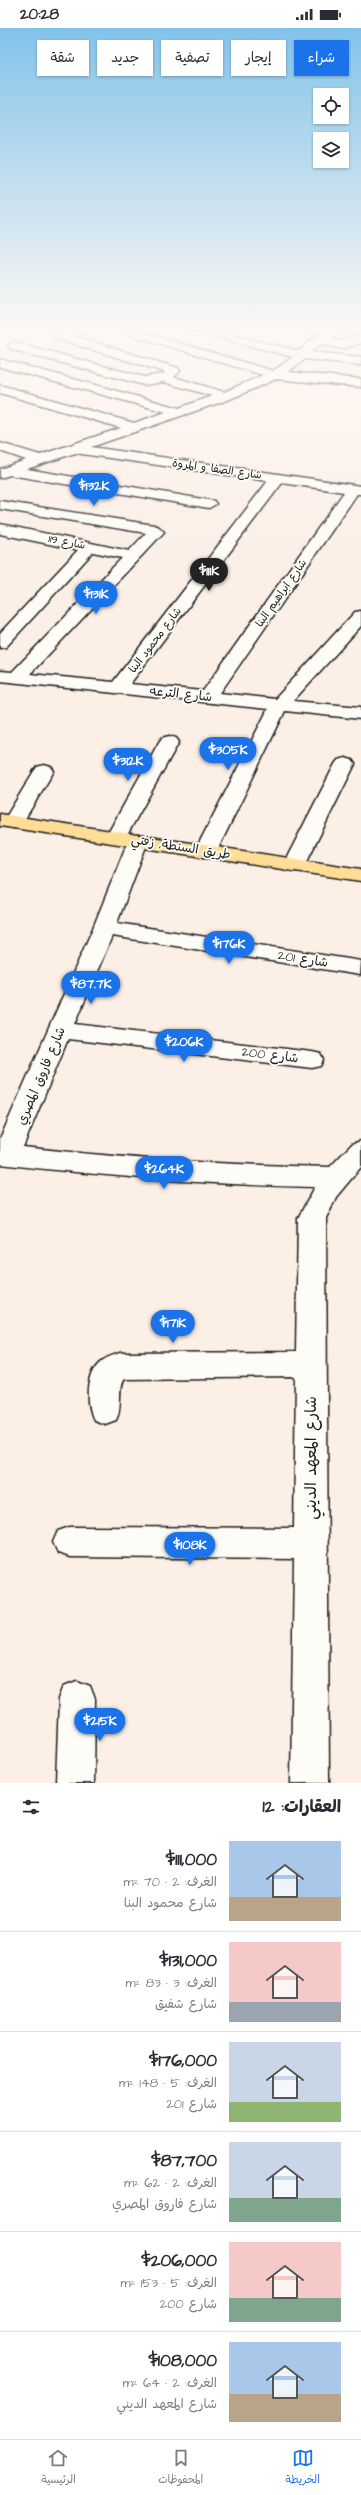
<!DOCTYPE html>
<html lang="ar">
<head>
<meta charset="utf-8">
<style>
  body { margin:0; font-family:"Architects Daughter","Playpen Sans Arabic",sans-serif; background:#f7f7f7; color:#2b2b33; direction:rtl; height:100vh; display:flex; flex-direction:column; font-size:15px; white-space:nowrap }
  * { box-sizing:border-box; margin:0 }
  p { font-size:13px; color:#7c7c81 }
  .icon { flex:none; width:22px; height:22px; fill:none; stroke:currentColor; stroke-width:2; stroke-linecap:round; stroke-linejoin:round }
  .map { position:relative; height:1755px; overflow:hidden; direction:ltr }
  .sheet { display:flex; flex-direction:column; background:#fff; flex:1 }
  .sheet>* { flex:none }
  .banner { position:absolute; left:12px; top:12px; width:337px; height:36px; direction:rtl; display:flex; gap:8px }
  .controls { position:absolute; left:313px; top:60px; display:grid; gap:8px }
  .controls a { display:grid; place-items:center; width:36px; height:36px; border-radius:0px; background:#fff; box-shadow:0 1px 3px #0004; font-size:20px }
  .price { position:absolute; translate:-50% -34px; padding:0 9px; border-radius:14px; background:#1a73e8; color:#fff; font-size:13px; line-height:26px; filter:drop-shadow(0 1px 2px #0008) }
  .price::after { content:''; position:absolute; left:50%; top:24px; width:12px; height:9px; margin-left:-6px; background:inherit; clip-path:polygon(0 0,100% 0,50% 100%) }
  .price.selected { background:#222; color:#fff }
  ul { padding:0; list-style:none }
  li { display:flex; align-items:center; gap:12px; height:100px; padding:0 20px }
  li+li { border-top:1px solid #e1e1e2 }
  li span { display:grid; place-items:center; flex:none; width:112px; height:80px; border-radius:0px; color:#555 }
  li>.icon { margin-inline-start:auto }
  span .icon { width:48px; height:48px; fill:#fffc; stroke-width:1 }
  li b { font-size:17px }
  h2 { display:flex; justify-content:space-between; align-items:center; height:48px; padding:0 20px; font-size:17px }
  .tag { padding:0 14px; border-radius:0px; background:#fff; box-shadow:0 1px 3px #0004; font-size:14px; line-height:36px }
  .tag.selected { background:#1a73e8; color:#fff }
  .status { display:flex; justify-content:space-between; align-items:center; height:28px; padding:0 20px; background:#fff; direction:ltr }
  .status svg { height:11px; fill:currentColor }
  .tabs { display:flex; justify-content:space-around; align-items:center; height:56px; border-top:1px solid #e1e1e2; background:#fff; font-size:11px; color:#7c7c81 }
  .tabs a { display:grid; justify-items:center; gap:2px }
  .tabs .selected { color:#1a73e8 }
  .map>svg:first-child { display:block }
  .lines { fill:none; stroke-linecap:round; stroke-linejoin:round }
  .minor-casing { stroke:#1c1c1c; stroke-width:3 }
  .major-casing { stroke:#1c1c1c; stroke-width:3 }
  .minor { fill:#fdfcf7; fill-rule:evenodd }
  .major { fill:#fedd96; fill-rule:evenodd }
  .labels { text-anchor:middle; dominant-baseline:central; stroke-width:3.5; stroke-linejoin:round; paint-order:stroke }
  .far-street-label { font-size:11px; fill:#1c1c1c; stroke:#fdfcf7 }
  .street-label { font-size:13px; fill:#1c1c1c; stroke:#fdfcf7 }
  .near-street-label { font-size:16px; fill:#1c1c1c; stroke:#fdfcf7 }
</style>
</head>
<body>
<div class="status"><b>20:28</b><svg viewBox="0 0 49 12"><path d="M0 12V9h3v3zM5 12V6h3v6zM10 12V3h3v9zM15 12V0h3v12zM26 1h20v11H26zM47 4h2v5h-2z"/></svg></div>
<div class="map">
<svg width="361" height="1755" viewBox="0 0 361 1755">
  <rect width="100%" height="100%" fill="#fbefe6"/>
  <filter id="ink" filterUnits="userSpaceOnUse"><feTurbulence type="fractalNoise" baseFrequency=".025" numOctaves="2"/><feDisplacementMap in="SourceGraphic" scale="8" xChannelSelector="R" yChannelSelector="G"/><feConvolveMatrix kernelMatrix="1 2 1 2 8 2 1 2 1" color-interpolation-filters="sRGB"/></filter>
  <g filter="url(#ink)">
    <g class="lines">
      <defs>
        <g id="minor">
          <path d="M81 298H102L73 308 178 340 180 343 174 349 224 364 263 347 102 298H122L273 343 293 329 175 298H197L299 323 315 309 322 306 299 298H321L332 301 338 298H355L330 310 341 313 361 307V315L341 321 321 315 312 324 361 329V337L305 331 288 344 361 351V359L276 351 230 371 91 419 361 458V466H357L220 665 275 671 355 584 361 583V598L293 673 361 679V691L285 683 217 823 213 827 206 829 199 827 195 823 268 681 0 653V643L12 644 122 530 93 524 6 619 0 620V605L78 522 0 506V496L129 523 146 505 0 481V473L154 497 159 499 164 504 30 646 113 654 268 453 75 425 27 441 214 473 216 476 209 480 10 447 0 450V441L26 432 0 423V415L40 427 121 400 0 365V357L134 395 166 384 0 339V331L179 380 212 368 164 354 144 357 10 321 8 318 14 314 144 349 164 346 165 344 54 310 52 308 54 305ZM282 455 344 464 203 663 130 656Z"/>
          <path d="M169 708 176 710 179 714 126 809 123 813 116 815 109 813 106 809 159 714 162 710Z"/>
          <path d="M345 730 352 732 355 736 305 837 302 842 294 843 286 842 283 837 335 736 338 732Z"/>
          <path d="M44 737 51 739 54 743 23 794 20 798 13 800 6 798 3 794 34 743 37 739Z"/>
          <path d="M138 807 145 809 148 813 117 895 361 933 360 947 112 908 75 996 312 1024 321 1026 324 1032 321 1038 312 1040 68 1011 23 1119C126 1131 226 1137 330 1139L352 1116 361 1113V1139L336 1169 326 1190 329 1755H291L294 1531 70 1529 58 1525 53 1514 58 1503 70 1499 294 1500 296 1349 124 1351C117 1358 123 1379 116 1392L105 1396 94 1392C86 1376 86 1345 102 1333 107 1329 114 1327 120 1325L296 1324 298 1190 315 1159C209 1157 105 1148 0 1136V1111L93 900 128 813 131 809Z"/>
          <path d="M77 1653 90 1658 95 1671 94 1755H56L59 1671 64 1658Z"/>
        </g>
        <path id="major" d="M0 786 361 841V853L0 798Z"/>
      </defs>
      <use href="#minor" class="minor-casing"/>
      <use href="#major" class="major-casing"/>
      <use href="#minor" class="minor"/>
      <use href="#major" class="major"/>
    </g>
  </g>
  <linearGradient id="sky" x2="0" y2="1"><stop stop-color="#83c3ea"/><stop offset="0.55" stop-color="#fdf8f4"/><stop offset="1" stop-color="#fdf8f4" stop-opacity="0"/></linearGradient>
  <rect width="361" height="544" fill="url(#sky)"/>
  <g class="labels">
    <g class="far-street-label">
      <text transform="translate(217 441) rotate(8)">شارع الصفا و المروة</text>
      <text transform="translate(67 514) rotate(11)">شارع 119</text>
      <text transform="translate(281 565) rotate(-55)">شارع ابراهيم البنا</text>
      <text transform="translate(155 612) rotate(-53)">شارع محمود البنا</text>
    </g>
    <g class="street-label">
      <text transform="translate(181 666) rotate(6)">شارع الترعه</text>
      <text transform="translate(181 819) rotate(9)">طريق السنطة, زفتي</text>
      <text transform="translate(303 931) rotate(9)">شارع 201</text>
      <text transform="translate(270 1027) rotate(7)">شارع 200</text>
      <text transform="translate(41 1048) rotate(-67)">شارع فاروق المصري</text>
    </g>
    <g class="near-street-label">
      <text transform="translate(311 1430) rotate(-90)">شارع المعهد الديني</text>
    </g>
  </g>
</svg>
<div class="controls">
<a><svg class="icon" aria-label="locate" viewBox="0 0 24 24"><circle cx="12" cy="12" r="6"/><path d="M12 2v4M12 18v4M2 12h4M18 12h4"/></svg></a>
<a><svg class="icon" aria-label="layers" viewBox="0 0 24 24"><path d="M12 4l9 5-9 5-9-5zM3 14l9 5 9-5"/></svg></a>
</div>
<b class="price" style="left:94px;top:479px">$132K</b>
<b class="price selected" style="left:209px;top:564px">$111K</b>
<b class="price" style="left:96px;top:587px">$131K</b>
<b class="price" style="left:228px;top:743px">$305K</b>
<b class="price" style="left:128px;top:754px">$312K</b>
<b class="price" style="left:229px;top:937px">$176K</b>
<b class="price" style="left:91px;top:977px">$87.7K</b>
<b class="price" style="left:184px;top:1035px">$206K</b>
<b class="price" style="left:164px;top:1162px">$264K</b>
<b class="price" style="left:173px;top:1316px">$171K</b>
<b class="price" style="left:190px;top:1538px">$108K</b>
<b class="price" style="left:100px;top:1714px">$215K</b>
<div class="banner">
<a class="tag selected">شراء</a>
<a class="tag">إيجار</a>
<a class="tag">تصفية</a>
<a class="tag">جديد</a>
<a class="tag">شقة</a>
</div>
</div>
<section class="sheet">
<h2>العقارات: 12<svg class="icon" aria-label="filters" viewBox="0 0 24 24"><path d="M4 7h16M4 17h16"/><circle cx="9" cy="7" r="2"/><circle cx="15" cy="17" r="2"/></svg></h2>
<ul>
<li><span style="background:linear-gradient(#a9c7e8 70%,#b9a48a 0)"><svg class="icon" aria-label="home" viewBox="0 0 24 24"><path d="M3 11l9-7 9 7M6 9v11h12V9"/></svg></span><div><b>$111,000</b><p>الغرف: 2 · 70 m²</p><p>شارع محمود البنا</p></div></li>
<li><span style="background:linear-gradient(#f6c9c9 75%,#9aa5b1 0)"><svg class="icon" aria-label="home" viewBox="0 0 24 24"><path d="M3 11l9-7 9 7M6 9v11h12V9"/></svg></span><div><b>$131,000</b><p>الغرف: 3 · 83 m²</p><p>شارع شفيق</p></div></li>
<li><span style="background:linear-gradient(#c9d6e8 75%,#8fb573 0)"><svg class="icon" aria-label="home" viewBox="0 0 24 24"><path d="M3 11l9-7 9 7M6 9v11h12V9"/></svg></span><div><b>$176,000</b><p>الغرف: 5 · 148 m²</p><p>شارع 201</p></div></li>
<li><span style="background:linear-gradient(#c9d6e8 70%,#7fa58c 0)"><svg class="icon" aria-label="home" viewBox="0 0 24 24"><path d="M3 11l9-7 9 7M6 9v11h12V9"/></svg></span><div><b>$87,700</b><p>الغرف: 2 · 62 m²</p><p>شارع فاروق المصري</p></div></li>
<li><span style="background:linear-gradient(#f6c9c9 70%,#7fa58c 0)"><svg class="icon" aria-label="home" viewBox="0 0 24 24"><path d="M3 11l9-7 9 7M6 9v11h12V9"/></svg></span><div><b>$206,000</b><p>الغرف: 5 · 153 m²</p><p>شارع 200</p></div></li>
<li><span style="background:linear-gradient(#a9c7e8 65%,#b9a48a 0)"><svg class="icon" aria-label="home" viewBox="0 0 24 24"><path d="M3 11l9-7 9 7M6 9v11h12V9"/></svg></span><div><b>$108,000</b><p>الغرف: 2 · 64 m²</p><p>شارع المعهد الديني</p></div></li>
</ul>
</section>
<nav class="tabs">
<a class="selected"><svg class="icon" aria-label="map" viewBox="0 0 24 24"><path d="M3 6l6-2 6 2 6-2v14l-6 2-6-2-6 2zM9 4v14M15 6v14"/></svg>الخريطة</a>
<a><svg class="icon" aria-label="saved" viewBox="0 0 24 24"><path d="M7 4h10v16l-5-4-5 4z"/></svg>المحفوظات</a>
<a><svg class="icon" aria-label="home" viewBox="0 0 24 24"><path d="M3 11l9-7 9 7M6 9v11h12V9"/></svg>الرئيسية</a>
</nav>
</body>
</html>
